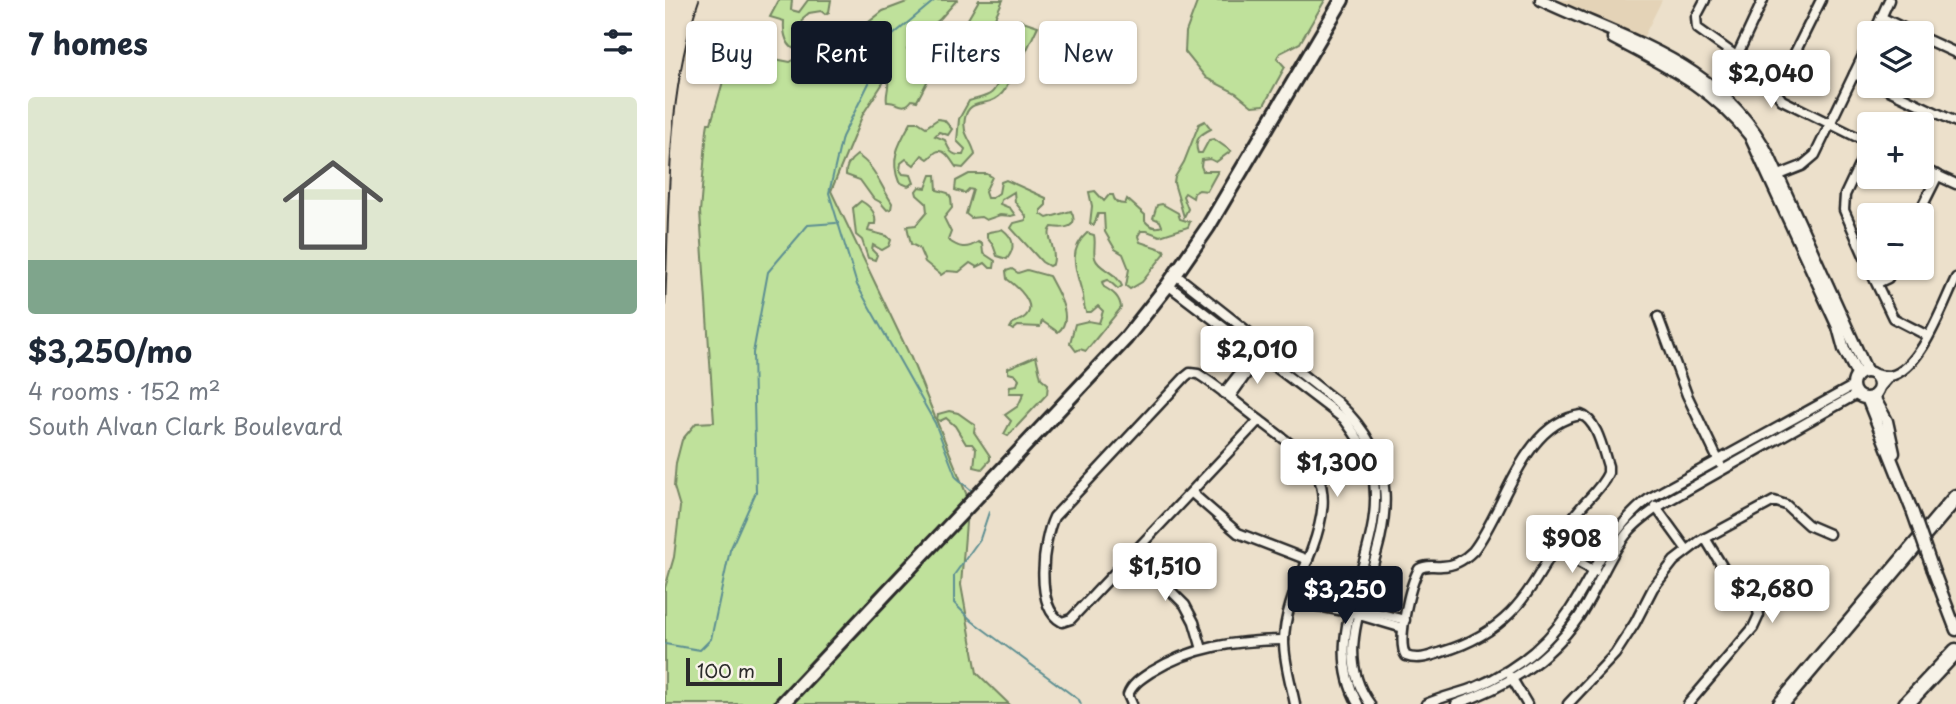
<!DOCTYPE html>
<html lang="en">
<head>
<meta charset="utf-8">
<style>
  body { margin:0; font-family:"Playpen Sans",sans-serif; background:#f6f6f7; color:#1f2937; height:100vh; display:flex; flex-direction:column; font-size:26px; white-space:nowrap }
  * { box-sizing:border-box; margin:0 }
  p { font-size:23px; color:#747a83 }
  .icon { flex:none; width:38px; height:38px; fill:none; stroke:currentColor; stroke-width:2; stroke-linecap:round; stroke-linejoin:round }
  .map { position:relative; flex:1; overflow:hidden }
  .sheet { display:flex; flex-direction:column; background:#fff; width:665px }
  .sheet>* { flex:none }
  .banner { position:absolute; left:21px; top:21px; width:665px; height:63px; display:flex; gap:14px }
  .fabs { position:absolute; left:1192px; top:21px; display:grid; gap:14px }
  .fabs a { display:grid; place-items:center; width:77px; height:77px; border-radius:7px; background:#fff; box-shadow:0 2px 5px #0004; font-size:35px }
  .scale { position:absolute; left:21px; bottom:18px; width:96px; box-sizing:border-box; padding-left:7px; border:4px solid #2b2b2b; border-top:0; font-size:19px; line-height:24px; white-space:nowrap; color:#2b2b2b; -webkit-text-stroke:5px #f7f3e8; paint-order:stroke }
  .price { position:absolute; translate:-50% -60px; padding:0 16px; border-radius:7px; background:#fff; color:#222; font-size:23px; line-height:46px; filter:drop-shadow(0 2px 4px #0008) }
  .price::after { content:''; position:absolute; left:50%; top:42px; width:21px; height:16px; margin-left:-10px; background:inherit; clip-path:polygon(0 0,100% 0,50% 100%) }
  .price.on { background:#111827; color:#fff }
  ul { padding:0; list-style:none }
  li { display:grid; align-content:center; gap:14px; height:371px; padding:0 28px }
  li+li { border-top:2px solid #e0e1e3 }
  li span { display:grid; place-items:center; height:217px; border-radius:7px; color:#555 }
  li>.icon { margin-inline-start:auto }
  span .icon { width:126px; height:126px; fill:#fffc; stroke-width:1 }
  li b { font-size:30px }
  h2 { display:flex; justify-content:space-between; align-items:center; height:84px; padding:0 28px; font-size:30px }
  .tag { padding:0 24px; border-radius:7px; background:#fff; box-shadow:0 2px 5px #0004; font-size:24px; line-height:63px }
  .tag.on { background:#111827; color:#fff }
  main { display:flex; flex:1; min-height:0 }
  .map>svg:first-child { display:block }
  .built { fill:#e4d3b7 }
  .green { fill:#bfe19b; stroke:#758663; stroke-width:2 }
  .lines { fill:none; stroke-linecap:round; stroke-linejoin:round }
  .stream { stroke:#5d8f92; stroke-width:2 }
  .minor-casing { stroke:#2b2b2b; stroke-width:13 }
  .tertiary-casing { stroke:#2b2b2b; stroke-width:15 }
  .primary-casing { stroke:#2b2b2b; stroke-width:18 }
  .motorway-casing { stroke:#2b2b2b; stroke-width:19 }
  .minor { stroke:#f7f3e8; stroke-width:8 }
  .tertiary { stroke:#f7f3e8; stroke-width:10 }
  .primary { stroke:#f7f3e8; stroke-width:12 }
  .motorway { stroke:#f7f3e8; stroke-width:14 }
  .rail { stroke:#2b2b2b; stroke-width:2 }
  .tertiary-bridge-casing { stroke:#2b2b2b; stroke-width:15; stroke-linecap:butt }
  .tertiary-bridge { stroke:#f7f3e8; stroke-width:10 }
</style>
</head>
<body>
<main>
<section class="sheet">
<h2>7 homes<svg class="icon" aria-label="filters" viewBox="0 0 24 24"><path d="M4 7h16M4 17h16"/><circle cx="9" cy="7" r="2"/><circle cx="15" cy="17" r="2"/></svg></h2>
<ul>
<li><span style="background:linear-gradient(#dfe7d0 75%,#7fa58c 0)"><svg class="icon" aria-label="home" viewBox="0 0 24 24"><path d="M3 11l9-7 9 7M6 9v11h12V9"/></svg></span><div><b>$3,250/mo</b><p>4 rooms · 152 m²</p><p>South Alvan Clark Boulevard</p></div></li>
</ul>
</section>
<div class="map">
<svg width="1291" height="704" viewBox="0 0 1291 704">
  <rect width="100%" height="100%" fill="#ece0cb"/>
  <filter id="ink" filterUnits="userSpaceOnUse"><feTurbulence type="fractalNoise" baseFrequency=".0143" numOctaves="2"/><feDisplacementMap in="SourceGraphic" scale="14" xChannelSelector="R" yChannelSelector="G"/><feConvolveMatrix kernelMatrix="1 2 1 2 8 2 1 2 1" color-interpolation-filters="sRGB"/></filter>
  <g filter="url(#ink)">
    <path class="built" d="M892 0H997L978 38Z"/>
    <g class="green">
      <path d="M114 0H127L126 10 134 12 143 0H166L164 12 160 14 156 11 144 13 138 18 136 33 139 40 135 51C121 49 118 33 119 21L105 17Z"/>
      <path d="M247 0H292L275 19 257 34 259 41 255 44 252 38 242 49 251 58 263 80 252 101 247 100C238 112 233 101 222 102 220 93 226 85 222 77L198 114 166 191 246 358 303 498 296 585 312 673 344 704H0V588L9 557 15 507 9 487 11 463 17 440 31 423 49 422 35 212 42 129 43 123H46L59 78 72 47 88 40 110 59 125 62 152 47 186 36 218 11Z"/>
      <path d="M314 0H338L320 39 313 42 307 37 303 19Z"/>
      <path d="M533 0H660L635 43 615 53 612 58 620 67 599 105 587 106 571 93 541 78 520 52 521 32Z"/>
      <path d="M343 20H355L373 26 356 62C339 50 321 39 343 20Z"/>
      <path d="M330 60 343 65C349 76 341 93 330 99 318 106 304 100 300 118 296 134 308 141 310 155L298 168 291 167C287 162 280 147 271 152 268 154 266 157 263 159L257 155 249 165 241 159 236 163 235 170 238 174 246 175 249 183 243 186 234 182C224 158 235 142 246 122H253L261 127 273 119 279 120 287 129 283 135 274 132 270 136 280 140C284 150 286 156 298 155L300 149 292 141 294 119 304 101C324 95 328 98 336 75L329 67Z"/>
      <path d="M540 121 546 129C536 134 528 139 533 153H537L544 140 549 139 566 151 551 162 545 159 537 160 536 166 538 171H553L542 191 534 190 529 193 528 198 520 193 518 196 523 209 519 217 509 183 510 177 519 162 534 124Z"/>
      <path d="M192 155C210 166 215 185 227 203L226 209 222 210 215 202 208 198 195 180 181 175C180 166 185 160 192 155Z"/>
      <path d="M304 174H322L327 177 320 192 322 198H327L334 193 336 182 341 180 381 198V205L376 210V214L382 218 406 211C415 228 399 229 387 227 379 236 393 248 388 264L384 266 377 262 346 228 349 223 361 220V216L350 202 349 192 336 200 335 204 345 208 350 215 346 216 335 215 321 220 316 217 306 218 301 214 308 190 304 189 300 193 290 190 291 181Z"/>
      <path d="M266 175H271L272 190 283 193 286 198 287 208 279 218 286 232 283 240C294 248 301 250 313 242L317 244 318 253 330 261 329 268H325L320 263 312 267 305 263 294 272 282 271 276 275 260 262 254 248 246 244 242 226 251 225 262 212 261 203 252 195 251 191 254 187 261 188Z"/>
      <path d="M430 191 439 201 444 195H448C449 201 453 204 460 204L462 199 480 215V221C485 227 490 229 497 226L495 221 488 218 492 205 497 204 513 213 515 219 525 222 523 227 495 236 482 231H476L473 236 475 242 499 250 500 253 477 282 465 289 461 286 464 269 458 254 450 249 440 232 439 214H433L429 225 425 224 427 206 424 192Z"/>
      <path d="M196 201C205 206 212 213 210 224H205L203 231 222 236 226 240 224 246 217 250 208 245 207 250 212 255 210 260 203 258 197 240 191 235 188 208Z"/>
      <path d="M337 229C349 238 351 247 342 259L332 256 328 245 322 238V233C327 230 332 232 337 229Z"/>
      <path d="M422 233 429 235C431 243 428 251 430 258 433 269 452 272 457 286L453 289 443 280 437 282 439 287C448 292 455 297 456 308L421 351 415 349 411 351 405 343 410 324 423 321 434 323 438 311 433 306 426 312H421C418 305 419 302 418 296 412 272 401 252 422 233Z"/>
      <path d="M347 269 353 273 362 270 384 276C392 291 410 319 393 332L377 321 375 327 353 326 348 330 345 328 348 323C380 313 358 291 342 279L341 271Z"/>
      <path d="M371 356 376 378 383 384 382 394 343 436 339 434 346 421 340 415 353 406 359 393H344L345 386 352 385 354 379 351 375 343 373V368Z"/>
      <path d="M284 411 293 413 310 425 309 432 325 456V460L317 469 309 467 311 449 307 444H301L290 426 281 418 275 421 272 419 273 414Z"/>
    </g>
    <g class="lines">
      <g class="stream">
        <path d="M270 0 228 35 177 137 164 193 192 285 270 423 291 477 308 492"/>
        <path d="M324 512 315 539 289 575V603L307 621 414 700 416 704"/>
        <path d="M0 644 35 650 46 639 65 550 91 492 88 353 103 272 143 225 171 223"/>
      </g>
      <defs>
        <g id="minor">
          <path d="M1040 0 1031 17 1032 28C1059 48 1098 72 1117 100L1204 143"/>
          <path d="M1216 17 1249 33"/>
          <path d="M1209 33 1224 0"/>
          <path d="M1256 37 1291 53"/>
          <path d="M1071 58 1098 0"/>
          <path d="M1189 74 1204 81"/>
          <path d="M1215 86 1291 122"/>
          <path d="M1111 91 1156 0"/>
          <path d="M1204 144 1180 195 1179 210 1204 267"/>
          <path d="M1256 168 1291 184"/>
          <path d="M1109 177 1137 166 1150 155 1204 43"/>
          <path d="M1253 215 1273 175"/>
          <path d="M1204 268 1228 318 1263 336"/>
          <path d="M511 275 672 402C792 512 640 616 705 704"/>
          <path d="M1212 283 1223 278 1228 268"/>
          <path d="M503 285 679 419C691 435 702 451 707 471 726 550 650 628 693 704"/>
          <path d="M993 317 1022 395 1055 464"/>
          <path d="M1209 374C1213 375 1220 376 1225 376 1256 370 1278 304 1291 278"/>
          <path d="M1213 390 1225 376"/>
          <path d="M559 393 581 365 590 359"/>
          <path d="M565 397 597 352"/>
          <path d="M916 415C932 420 938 451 943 466V473C936 490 917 503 907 519 867 582 856 628 777 652 765 656 753 661 741 656 731 642 745 585 754 569 762 564 767 567 777 566 789 566 800 559 808 551 840 511 857 423 916 415Z"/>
          <path d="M594 420 406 619 397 622C369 608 378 540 389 517L520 377 525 373 533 374C554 387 573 404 593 419 648 461 674 475 647 549 636 578 619 610 619 641 619 662 626 684 630 704"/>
          <path d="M527 493 573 533 643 560"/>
          <path d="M990 506 1022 550"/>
          <path d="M890 549 930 571"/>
          <path d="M469 554 520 605 529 622 537 649"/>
          <path d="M631 592 740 620"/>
          <path d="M628 601 684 612 738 628"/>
          <path d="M846 677 862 704"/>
          <path d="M467 704 463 695C467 684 477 678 486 672 528 646 571 641 619 640"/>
          <path d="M761 704C777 697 795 693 811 687 849 671 882 645 905 610 931 571 945 527 985 498L1188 386"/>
          <path d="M791 704C840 687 883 662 913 618 932 590 943 555 965 530 975 519 987 511 999 503L1192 394"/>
          <path d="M903 704 950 654 970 623 988 588 1009 561 1035 541 1109 501 1121 505 1143 525 1164 534"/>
          <path d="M1023 704 1088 628 1094 615 1091 603 1068 584 1040 538"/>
        </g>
        <g id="tertiary">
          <path d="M876 0C965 42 1057 63 1105 158L1202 372"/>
          <path d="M948 38C1001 66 1047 87 1085 136L1173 327 1179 349 1192 374"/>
          <circle cx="1201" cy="385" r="13"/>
          <path d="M1210 394 1211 401 1222 421 1229 453"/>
          <path d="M1202 398 1248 513"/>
          <path d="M1268 570 1291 630"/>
        </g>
        <path id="primary" d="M117 704 461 338 503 285 543 227 677 0"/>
        <g id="motorway">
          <path d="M1116 704 1291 497"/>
          <path d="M1241 704 1291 651"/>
        </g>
      </defs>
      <use href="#minor" class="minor-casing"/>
      <use href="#tertiary" class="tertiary-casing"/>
      <use href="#primary" class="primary-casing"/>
      <use href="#motorway" class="motorway-casing"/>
      <use href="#minor" class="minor"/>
      <use href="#tertiary" class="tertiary"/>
      <use href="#primary" class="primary"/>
      <use href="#motorway" class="motorway"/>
      <path class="rail" d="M0 305C5 204 0 96 34 0"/>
      <defs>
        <path id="tertiary-bridge" d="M1248 513 1268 570"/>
      </defs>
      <use href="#tertiary-bridge" class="tertiary-bridge-casing"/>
      <use href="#tertiary-bridge" class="tertiary-bridge"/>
    </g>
  </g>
</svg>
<div class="fabs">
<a><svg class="icon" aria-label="layers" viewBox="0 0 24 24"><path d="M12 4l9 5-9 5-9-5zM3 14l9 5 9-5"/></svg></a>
<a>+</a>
<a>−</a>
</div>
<div class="scale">100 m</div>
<b class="price" style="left:1106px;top:110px">$2,040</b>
<b class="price" style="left:592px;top:386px">$2,010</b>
<b class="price" style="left:672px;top:499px">$1,300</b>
<b class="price" style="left:907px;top:575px">$908</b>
<b class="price" style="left:500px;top:603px">$1,510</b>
<b class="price" style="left:1107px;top:625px">$2,680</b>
<b class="price on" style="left:680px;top:626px">$3,250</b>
<div class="banner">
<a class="tag">Buy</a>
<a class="tag on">Rent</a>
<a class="tag">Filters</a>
<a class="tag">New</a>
</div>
</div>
</main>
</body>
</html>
